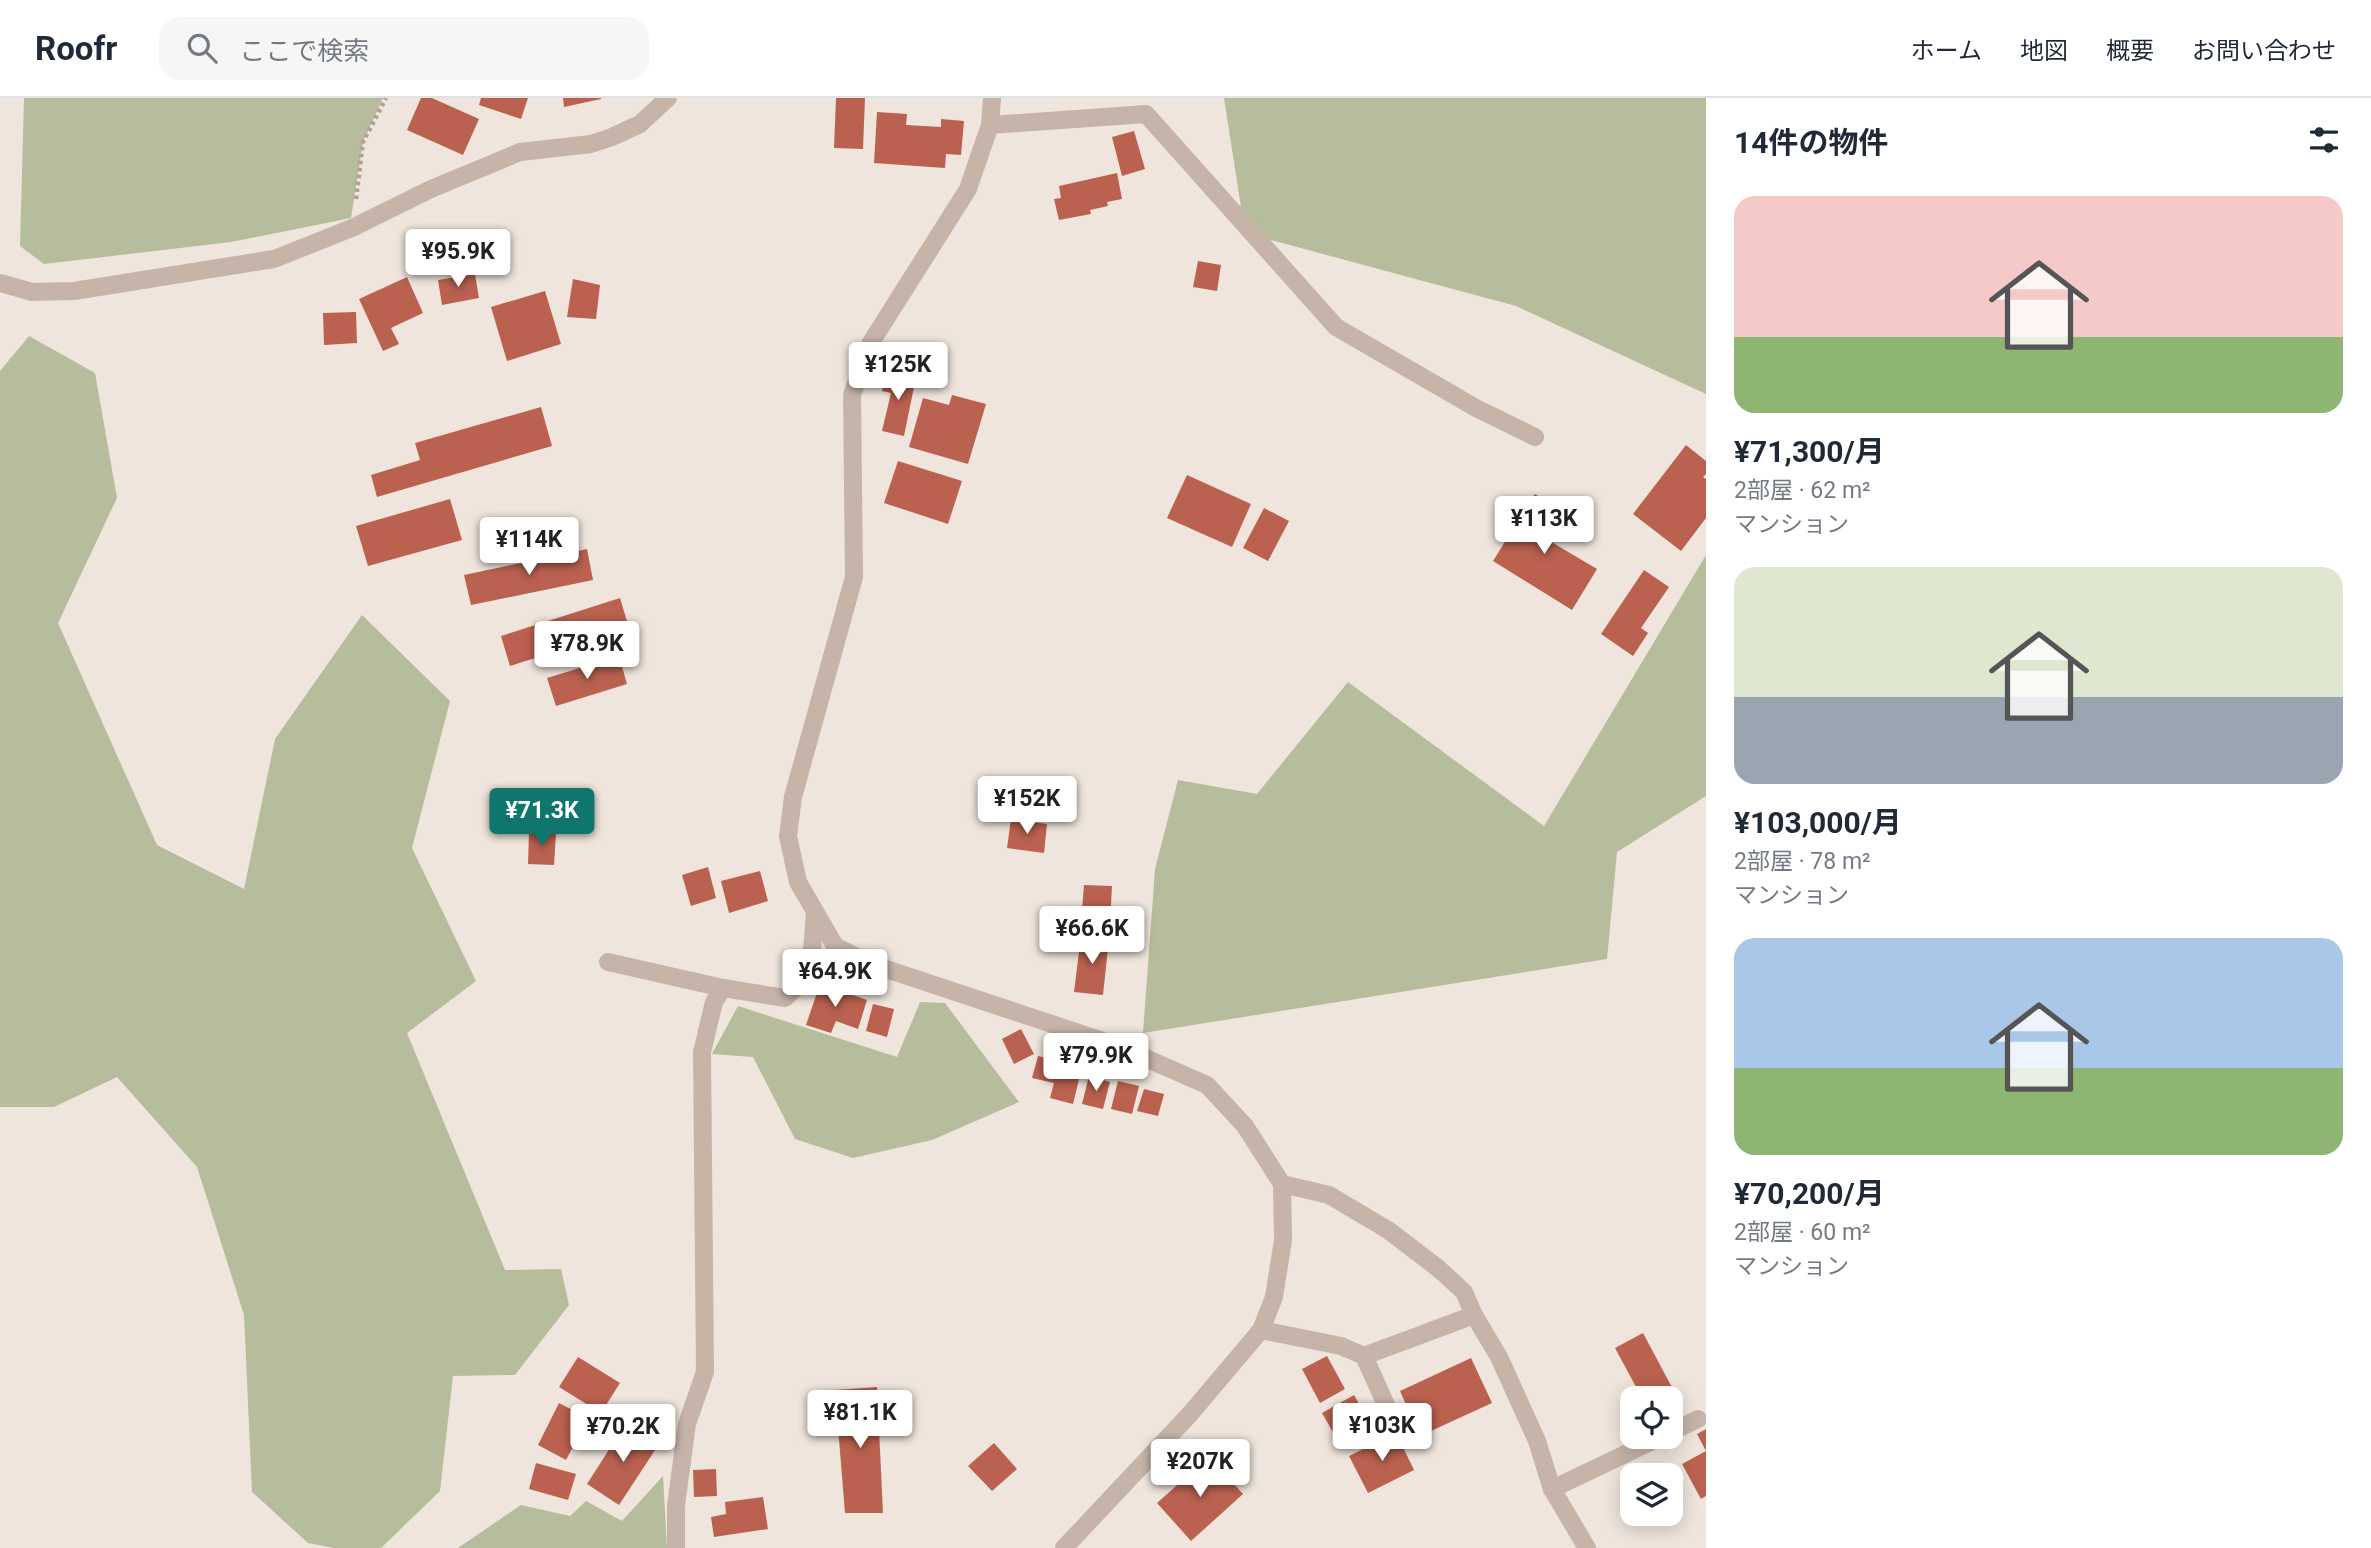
<!DOCTYPE html>
<html lang="ja">
<head>
<meta charset="utf-8">
<style>
  body { margin:0; font-family:Roboto,"Noto Sans JP",sans-serif; background:#f6f6f7; color:#1f2937; height:100vh; display:flex; flex-direction:column; font-size:26px; white-space:nowrap }
  * { box-sizing:border-box; margin:0 }
  p { font-size:23px; color:#747a83 }
  .icon { flex:none; width:38px; height:38px; fill:none; stroke:currentColor; stroke-width:2; stroke-linecap:round; stroke-linejoin:round }
  .map { position:relative; flex:1; overflow:hidden }
  .drawer { display:flex; flex-direction:column; background:#fff; width:665px }
  .drawer>* { flex:none }
  .buttons { position:absolute; left:1620px; top:1288px; display:grid; gap:14px }
  .buttons a { display:grid; place-items:center; width:63px; height:63px; border-radius:14px; background:#fff; box-shadow:0 4px 18px #0003; font-size:35px }
  .price { position:absolute; translate:-50% -60px; padding:0 16px; border-radius:7px; background:#fff; color:#222; font-size:23px; line-height:46px; filter:drop-shadow(0 2px 4px #0008) }
  .price::after { content:''; position:absolute; left:50%; top:42px; width:21px; height:16px; margin-left:-10px; background:inherit; clip-path:polygon(0 0,100% 0,50% 100%) }
  .price.current { background:#0f766e; color:#fff }
  ul { padding:0; list-style:none }
  li { display:grid; align-content:center; gap:14px; height:371px; padding:0 28px }
  li span { display:grid; place-items:center; height:217px; border-radius:21px; color:#555 }
  li>.icon { margin-inline-start:auto }
  span .icon { width:126px; height:126px; fill:#fffc; stroke-width:1 }
  li b { font-size:30px }
  h2 { display:flex; justify-content:space-between; align-items:center; height:84px; padding:0 28px; font-size:30px }
  header { display:flex; align-items:center; gap:42px; box-sizing:border-box; height:98px; padding:0 35px; background:#fff; border-bottom:2px solid #e0e1e3 }
  header strong { font-size:33px }
  nav { display:flex; gap:38px; margin-inline-start:auto; font-size:24px }
  .search { width:490px; height:63px; background:#f6f6f7; display:flex; align-items:center; gap:18px; box-sizing:border-box; padding:0 24px; border-radius:21px; color:#747a83; font-size:26px }
  main { display:flex; flex:1; min-height:0 }
  .map>svg:first-child { display:block }
  .green { fill:#b5bd9d }
  .building { fill:#ba614f }
  .lines { fill:none; stroke-linecap:round; stroke-linejoin:round }
  .path { stroke:#b29e93; stroke-width:4.5; stroke-dasharray:3.5 3.5; stroke-linecap:butt }
  .minor { stroke:#c6b4a9; stroke-width:18 }
</style>
</head>
<body>
<header>
<strong>Roofr</strong>
<div class="search"><svg class="icon" aria-label="search" viewBox="0 0 24 24"><circle cx="10" cy="10" r="6"/><path d="M15 15l6 6"/></svg>ここで検索</div>
<nav><a>ホーム</a><a>地図</a><a>概要</a><a>お問い合わせ</a></nav>
</header>
<main>
<div class="map">
<svg width="1706" height="1450" viewBox="0 0 1706 1450">
  <rect width="100%" height="100%" fill="#efe5dc"/>
  <g class="green">
    <path d="M24 0H383L363 44 351 120 231 144 44 166 20 148Z"/>
    <path d="M1224 0H1706V296L1516 208 1245 135Z"/>
    <path d="M29 238 95 275 117 400 58 525 157 747 244 791 275 641 362 517 450 603 412 750 476 883 407 935 505 1172 561 1171 569 1207 515 1277 453 1278 440 1393 381 1450H334L308 1445 252 1394 244 1217 197 1069 117 979 54 1009H0V273Z"/>
    <path d="M1706 457V698L1617 754 1607 861 1143 935 1155 771 1178 682 1257 696 1348 584 1544 728Z"/>
    <path d="M920 904 945 905 1019 1004 932 1042 853 1060 795 1041 753 959 712 956 738 908 897 959Z"/>
    <path d="M663 1378 667 1450H458L521 1407 570 1418 586 1403 622 1423Z"/>
  </g>
  <g class="building">
    <path d="M421 0H432L479 21 463 57 407 32Z"/>
    <path d="M481 0H528L521 21 479 7Z"/>
    <path d="M563 0H601V1L564 9Z"/>
    <path d="M836 0H865L863 51 834 50Z"/>
    <path d="M877 14 907 16 906 27 941 29V21L964 23 961 57 946 56 945 70 874 65Z"/>
    <path d="M1134 33 1145 71 1122 78 1112 39Z"/>
    <path d="M1117 75 1122 101 1107 104 1108 108 1090 112 1091 116 1059 122 1054 101 1061 100 1059 88Z"/>
    <path d="M1198 163 1221 167 1217 193 1193 189Z"/>
    <path d="M475 176 479 200 442 207 438 182Z"/>
    <path d="M407 179 423 215 391 230 399 246 383 253 359 201Z"/>
    <path d="M573 181 600 187 596 221 567 219Z"/>
    <path d="M545 193 561 246 507 263 491 209Z"/>
    <path d="M356 214 357 245 324 247 323 215Z"/>
    <path d="M886 273 916 279 904 338 882 333 891 295 882 293Z"/>
    <path d="M952 297 986 306 968 366 909 349 923 300 949 307Z"/>
    <path d="M541 309 552 348 377 399 371 377 420 362 415 345Z"/>
    <path d="M1686 347 1706 363V376L1703 379 1706 381V420L1681 453 1633 416Z"/>
    <path d="M898 363 962 383 948 426 884 405Z"/>
    <path d="M1187 377 1251 406 1232 449 1167 420Z"/>
    <path d="M1535 396 1565 415 1548 442 1597 471 1572 512 1493 463Z"/>
    <path d="M450 401 462 442 368 468 356 428Z"/>
    <path d="M1264 410 1289 423 1268 463 1243 450Z"/>
    <path d="M587 451 593 482 471 507 464 477Z"/>
    <path d="M1644 472 1669 489 1641 530 1648 535 1633 558 1601 536Z"/>
    <path d="M620 500 629 530 510 568 501 538Z"/>
    <path d="M619 558 627 586 556 608 547 580Z"/>
    <path d="M1011 721 1047 726 1044 755 1007 750Z"/>
    <path d="M529 734 556 735 554 767 528 766Z"/>
    <path d="M708 769 716 800 691 808 682 777Z"/>
    <path d="M760 773 768 803 729 815 721 783Z"/>
    <path d="M1084 787 1112 788 1110 825 1081 823Z"/>
    <path d="M1081 838 1109 841 1103 897 1074 894Z"/>
    <path d="M820 886 867 902 858 931 836 923 831 935 806 927Z"/>
    <path d="M873 906 894 911 887 939 866 933Z"/>
    <path d="M1021 931 1034 956 1014 966 1002 941Z"/>
    <path d="M1038 958 1082 969 1073 1006 1050 1000 1054 985 1032 980Z"/>
    <path d="M1089 978 1110 984 1103 1011 1082 1006Z"/>
    <path d="M1118 983 1139 988 1132 1016 1111 1011Z"/>
    <path d="M1144 991 1164 996 1158 1018 1137 1013Z"/>
    <path d="M1643 1235 1683 1310 1671 1316V1300H1642L1615 1250Z"/>
    <path d="M1327 1258 1345 1291 1320 1305 1302 1271Z"/>
    <path d="M578 1259 620 1285 601 1315 559 1289Z"/>
    <path d="M1471 1260 1492 1305 1420 1338 1400 1293Z"/>
    <path d="M877 1289 883 1415H845L835 1292Z"/>
    <path d="M1354 1297 1374 1332 1342 1350 1322 1315Z"/>
    <path d="M559 1305 588 1320 566 1362 538 1347Z"/>
    <path d="M626 1325 659 1346 619 1407 587 1386Z"/>
    <path d="M1706 1331V1398L1701 1401 1682 1366 1706 1353 1697 1336Z"/>
    <path d="M1396 1335 1414 1372 1368 1395 1349 1358Z"/>
    <path d="M994 1345 1017 1371 992 1393 968 1368Z"/>
    <path d="M1209 1359 1243 1396 1191 1443 1157 1405Z"/>
    <path d="M536 1365 576 1376 568 1402 529 1391Z"/>
    <path d="M716 1371 717 1398 694 1399 693 1372Z"/>
    <path d="M763 1399 768 1431 714 1439 711 1419 726 1416 725 1404Z"/>
  </g>
  <g class="lines">
    <path class="path" d="M356 101 363 44 386 0"/>
    <g class="minor">
      <path d="M992 0 990 27 968 91 870 246 852 297 854 479 793 699 788 738 798 784 835 848 871 866 1118 948 1207 987 1245 1028 1282 1086 1283 1142 1274 1199 1261 1232 1190 1316 1064 1450"/>
      <path d="M990 27 1146 16 1336 229 1476 310 1535 339"/>
      <path d="M0 185 32 194 74 193 274 161 352 130 431 91 520 54 591 46 612 39 640 26 668 0"/>
      <path d="M608 864 723 890 785 900 810 877 815 815"/>
      <path d="M1282 1086 1329 1097 1388 1132 1439 1171 1464 1194 1474 1217 1499 1259 1537 1343 1552 1391 1587 1450"/>
      <path d="M1261 1232 1341 1248 1364 1258 1387 1309"/>
      <path d="M1364 1258 1474 1217"/>
      <path d="M1671 1334 1698 1321"/>
      <path d="M1552 1391 1661 1339"/>
      <path d="M676 1450V1407L687 1326 705 1274 702 954 714 904 723 890"/>
    </g>
  </g>
</svg>
<div class="buttons">
<a><svg class="icon" aria-label="locate" viewBox="0 0 24 24"><circle cx="12" cy="12" r="6"/><path d="M12 2v4M12 18v4M2 12h4M18 12h4"/></svg></a>
<a><svg class="icon" aria-label="layers" viewBox="0 0 24 24"><path d="M12 4l9 5-9 5-9-5zM3 14l9 5 9-5"/></svg></a>
</div>
<b class="price" style="left:458px;top:191px">¥95.9K</b>
<b class="price" style="left:898px;top:304px">¥125K</b>
<b class="price" style="left:1544px;top:458px">¥113K</b>
<b class="price" style="left:529px;top:479px">¥114K</b>
<b class="price" style="left:587px;top:583px">¥78.9K</b>
<b class="price" style="left:1027px;top:738px">¥152K</b>
<b class="price current" style="left:542px;top:750px">¥71.3K</b>
<b class="price" style="left:1092px;top:868px">¥66.6K</b>
<b class="price" style="left:835px;top:911px">¥64.9K</b>
<b class="price" style="left:1096px;top:995px">¥79.9K</b>
<b class="price" style="left:860px;top:1352px">¥81.1K</b>
<b class="price" style="left:1382px;top:1365px">¥103K</b>
<b class="price" style="left:623px;top:1366px">¥70.2K</b>
<b class="price" style="left:1200px;top:1401px">¥207K</b>
</div>
<section class="drawer">
<h2>14件の物件<svg class="icon" aria-label="filters" viewBox="0 0 24 24"><path d="M4 7h16M4 17h16"/><circle cx="9" cy="7" r="2"/><circle cx="15" cy="17" r="2"/></svg></h2>
<ul>
<li><span style="background:linear-gradient(#f6c9c9 65%,#8fb573 0)"><svg class="icon" aria-label="home" viewBox="0 0 24 24"><path d="M3 11l9-7 9 7M6 9v11h12V9"/></svg></span><div><b>¥71,300/月</b><p>2部屋 · 62 m²</p><p>マンション</p></div></li>
<li><span style="background:linear-gradient(#dfe7d0 60%,#9aa5b1 0)"><svg class="icon" aria-label="home" viewBox="0 0 24 24"><path d="M3 11l9-7 9 7M6 9v11h12V9"/></svg></span><div><b>¥103,000/月</b><p>2部屋 · 78 m²</p><p>マンション</p></div></li>
<li><span style="background:linear-gradient(#a9c7e8 60%,#8fb573 0)"><svg class="icon" aria-label="home" viewBox="0 0 24 24"><path d="M3 11l9-7 9 7M6 9v11h12V9"/></svg></span><div><b>¥70,200/月</b><p>2部屋 · 60 m²</p><p>マンション</p></div></li>
</ul>
</section>
</main>
</body>
</html>
